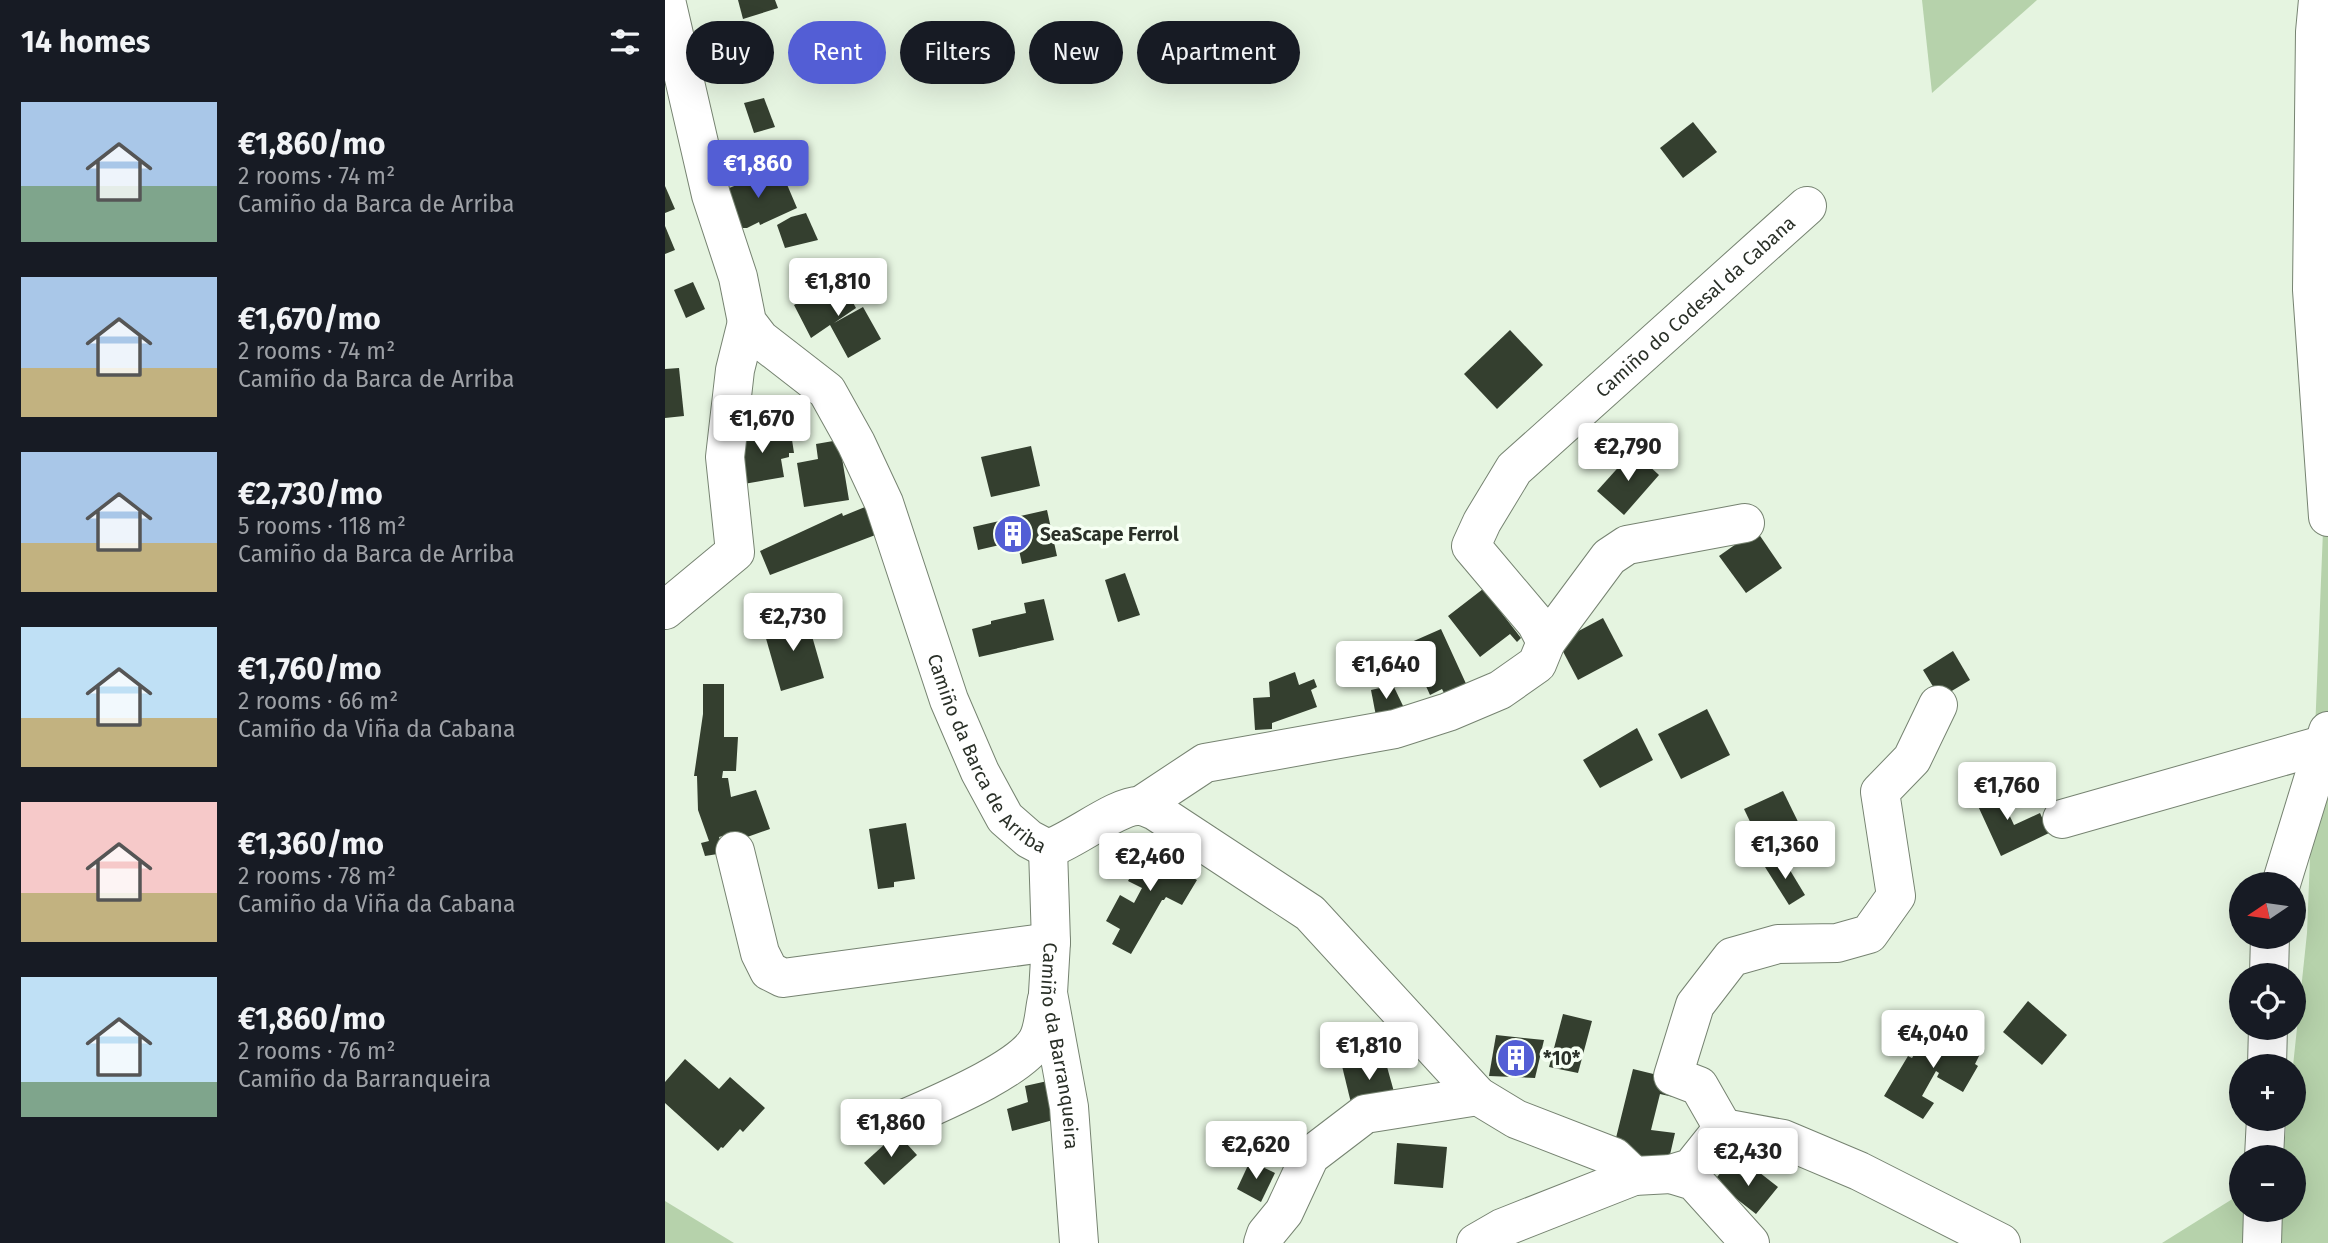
<!DOCTYPE html>
<html lang="en">
<head>
<meta charset="utf-8">
<style>
  body { margin:0; font-family:"Fira Sans",sans-serif; background:#20242c; color:#f1f3f6; height:100vh; display:flex; flex-direction:column; font-size:26px; white-space:nowrap }
  * { box-sizing:border-box; margin:0 }
  p { font-size:23px; color:#9ea1a6 }
  .icon { flex:none; width:38px; height:38px; fill:none; stroke:currentColor; stroke-width:2; stroke-linecap:round; stroke-linejoin:round }
  .map { position:relative; flex:1; overflow:hidden }
  .details { display:flex; flex-direction:column; background:#171b24; width:665px }
  .details>* { flex:none }
  .banner { position:absolute; left:21px; top:21px; width:665px; height:63px; display:flex; gap:14px }
  .needle { width:46px; rotate:257deg }
  .fabs { position:absolute; left:1564px; top:872px; display:grid; gap:14px }
  .fabs a { display:grid; place-items:center; width:77px; height:77px; border-radius:50%; background:#171b24; box-shadow:0 7px 28px #0002; font-size:35px }
  .price { position:absolute; translate:-50% -60px; padding:0 16px; border-radius:7px; background:#fff; color:#222; font-size:23px; line-height:46px; filter:drop-shadow(0 2px 4px #0008) }
  .price::after { content:''; position:absolute; left:50%; top:42px; width:21px; height:16px; margin-left:-10px; background:inherit; clip-path:polygon(0 0,100% 0,50% 100%) }
  .price.active { background:#535ed5; color:#fff }
  ul { padding:0; list-style:none }
  li { display:flex; align-items:center; gap:21px; height:175px; padding:0 21px }
  li span { display:grid; place-items:center; flex:none; width:196px; height:140px; border-radius:0px; color:#555 }
  li>.icon { margin-inline-start:auto }
  span .icon { width:84px; height:84px; fill:#fffc; stroke-width:1 }
  li b { font-size:30px }
  h2 { display:flex; justify-content:space-between; align-items:center; height:84px; padding:0 21px; font-size:30px }
  .pill { padding:0 24px; border-radius:32px; background:#171b24; box-shadow:0 7px 28px #0002; font-size:24px; line-height:63px }
  .pill.active { background:#535ed5; color:#fff }
  main { display:flex; flex:1; min-height:0 }
  .map>svg:first-child { display:block }
  .green { fill:#b6d2ab }
  .building { fill:#343f2f }
  .lines { fill:none; stroke-linecap:round; stroke-linejoin:round }
  .minor-casing { stroke:#768371; stroke-width:40 }
  .minor { stroke:#fff; stroke-width:38 }
  .labels { text-anchor:middle; dominant-baseline:central; stroke-width:7; stroke-linejoin:round; paint-order:stroke }
  .street-label { font-size:19px; fill:#2a3028; stroke:#f6fff3 }
  .poi-label { font-size:19px; font-weight:bold; fill:#2a3028; stroke:#f6fff3; text-anchor:start }
</style>
</head>
<body>
<main>
<section class="details">
<h2>14 homes<svg class="icon" aria-label="filters" viewBox="0 0 24 24"><path d="M4 7h16M4 17h16"/><circle cx="9" cy="7" r="2"/><circle cx="15" cy="17" r="2"/></svg></h2>
<ul>
<li><span style="background:linear-gradient(#a9c7e8 60%,#7fa58c 0)"><svg class="icon" aria-label="home" viewBox="0 0 24 24"><path d="M3 11l9-7 9 7M6 9v11h12V9"/></svg></span><div><b>€1,860/mo</b><p>2 rooms · 74 m²</p><p>Camiño da Barca de Arriba</p></div></li>
<li><span style="background:linear-gradient(#a9c7e8 65%,#c2b280 0)"><svg class="icon" aria-label="home" viewBox="0 0 24 24"><path d="M3 11l9-7 9 7M6 9v11h12V9"/></svg></span><div><b>€1,670/mo</b><p>2 rooms · 74 m²</p><p>Camiño da Barca de Arriba</p></div></li>
<li><span style="background:linear-gradient(#a9c7e8 65%,#c2b280 0)"><svg class="icon" aria-label="home" viewBox="0 0 24 24"><path d="M3 11l9-7 9 7M6 9v11h12V9"/></svg></span><div><b>€2,730/mo</b><p>5 rooms · 118 m²</p><p>Camiño da Barca de Arriba</p></div></li>
<li><span style="background:linear-gradient(#bfe0f5 65%,#c2b280 0)"><svg class="icon" aria-label="home" viewBox="0 0 24 24"><path d="M3 11l9-7 9 7M6 9v11h12V9"/></svg></span><div><b>€1,760/mo</b><p>2 rooms · 66 m²</p><p>Camiño da Viña da Cabana</p></div></li>
<li><span style="background:linear-gradient(#f6c9c9 65%,#c2b280 0)"><svg class="icon" aria-label="home" viewBox="0 0 24 24"><path d="M3 11l9-7 9 7M6 9v11h12V9"/></svg></span><div><b>€1,360/mo</b><p>2 rooms · 78 m²</p><p>Camiño da Viña da Cabana</p></div></li>
<li><span style="background:linear-gradient(#bfe0f5 75%,#7fa58c 0)"><svg class="icon" aria-label="home" viewBox="0 0 24 24"><path d="M3 11l9-7 9 7M6 9v11h12V9"/></svg></span><div><b>€1,860/mo</b><p>2 rooms · 76 m²</p><p>Camiño da Barranqueira</p></div></li>
</ul>
</section>
<div class="map">
<svg width="1663" height="1243" viewBox="0 0 1663 1243">
  <rect width="100%" height="100%" fill="#e5f4e0"/>
  <g class="green">
    <path d="M1257 0H1372L1267 93Z"/>
    <path d="M1663 294V1243H1497L1577 1193V1209H1629V1157H1618L1622 1118H1629L1628 1066 1642 933 1660 480Z"/>
    <path d="M0 1201 69 1243H0Z"/>
  </g>
  <g class="building">
    <path d="M73 0H110L113 8 78 19Z"/>
    <path d="M99 98 110 127 89 133 79 103Z"/>
    <path d="M1028 122 1052 152 1018 178 995 148Z"/>
    <path d="M115 168 132 208 95 225 94 222 82 228H67L54 192Z"/>
    <path d="M0 186 10 209 0 213Z"/>
    <path d="M141 213 153 240 120 248 112 225 126 217Z"/>
    <path d="M0 226 10 250 0 254Z"/>
    <path d="M175 279 191 308 169 323 198 307 216 339 183 358 165 325 146 338 129 305Z"/>
    <path d="M28 282 40 309 21 318 9 290Z"/>
    <path d="M845 330 878 365 832 409 799 374Z"/>
    <path d="M14 368 19 416 0 418V369Z"/>
    <path d="M120 428 121 434 126 433 129 453H124V457L116 459 119 477 73 485 71 436Z"/>
    <path d="M174 440 184 500 139 507 132 463 153 459 151 444Z"/>
    <path d="M366 446 375 486 326 497 316 457Z"/>
    <path d="M968 451 994 475 959 515 932 491Z"/>
    <path d="M200 507 213 534 105 575 95 551 177 513 178 516Z"/>
    <path d="M382 510 392 556 357 564 352 541 313 550 308 527Z"/>
    <path d="M1091 530 1117 568 1081 593 1054 556Z"/>
    <path d="M460 573 475 615 453 622 440 580Z"/>
    <path d="M818 589 856 638 852 642 845 634 815 657 783 616Z"/>
    <path d="M379 599 389 640 314 657 307 629 326 624V621L361 613 359 603Z"/>
    <path d="M141 615 159 678 116 691 98 628Z"/>
    <path d="M938 618 958 656 913 680 893 642Z"/>
    <path d="M776 629 803 688 781 697 777 689 765 695 742 644Z"/>
    <path d="M1288 651 1305 680 1275 698 1258 670Z"/>
    <path d="M630 672 634 685 649 679 652 687 646 690 652 707 607 723V729L590 730 588 698 605 697 604 682Z"/>
    <path d="M38 684H59V737H73L71 771H58L57 778H63L66 797 91 790 105 829 71 841 68 833 54 837 59 853 40 856 36 843 44 841 33 810 32 776H29L38 714Z"/>
    <path d="M728 685 740 710 711 716 706 690Z"/>
    <path d="M1042 709 1065 755 1016 779 993 734Z"/>
    <path d="M972 728 988 760 935 788 918 760Z"/>
    <path d="M1329 782 1349 825 1375 813 1384 833 1336 856 1307 793Z"/>
    <path d="M1118 791 1138 832 1099 851 1079 809Z"/>
    <path d="M241 823 250 879 229 882V887L213 889 204 829Z"/>
    <path d="M497 841 521 854 519 857 522 859 516 871 532 880 517 905 501 897 499 900H497L466 954 447 944 455 929 441 921 455 895 469 903 477 888 463 881 479 853 485 857 493 843 495 844Z"/>
    <path d="M1117 857 1140 895 1124 905 1100 867Z"/>
    <path d="M1363 1001 1402 1035 1377 1065 1338 1032Z"/>
    <path d="M898 1014 927 1021 913 1073 884 1067Z"/>
    <path d="M1279 1026 1296 1035 1293 1041 1315 1054 1310 1064 1313 1066 1298 1092 1272 1077 1274 1073 1271 1071 1257 1096 1269 1103 1258 1119 1219 1096 1243 1056 1247 1058 1264 1029Z"/>
    <path d="M831 1035 879 1040 870 1078 824 1076Z"/>
    <path d="M719 1056 731 1099 687 1107 677 1066Z"/>
    <path d="M20 1059 54 1089 65 1077 100 1108 78 1132 75 1129 58 1148 56 1147 53 1151 0 1103V1082Z"/>
    <path d="M968 1069 1017 1081 1013 1098 995 1094 986 1130 1010 1133 1004 1159 983 1161 949 1146Z"/>
    <path d="M387 1080 392 1119 347 1131 342 1109 363 1102 360 1086Z"/>
    <path d="M232 1133 252 1155 219 1185 199 1163Z"/>
    <path d="M732 1143 782 1147 778 1188 729 1184Z"/>
    <path d="M585 1161 610 1173 596 1202 572 1189Z"/>
    <path d="M1062 1165 1081 1179 1090 1169 1113 1187 1091 1214 1068 1196 1052 1177Z"/>
  </g>
  <g class="lines">
    <defs>
      <g id="minor">
        <path id="s1" d="M1 0 46 195 73 277 82 322 95 339 162 391 191 443 219 503 284 700 315 772 340 818 364 839 383 849C409 840 453 805 474 806 479 806 485 809 490 811L645 913 813 1096 851 1119 949 1157 969 1176 1006 1174 1026 1168 1058 1128 1118 1139 1194 1171 1336 1243"/>
        <path d="M1653 0 1650 32 1647 290 1663 517"/>
        <path d="M0 610 70 552 60 457 70 370 82 322"/>
        <path d="M881 642 944 557 962 545 1080 523"/>
        <path id="s2" d="M475 806 540 763 730 729 783 712 835 690 872 664 881 642 871 623 806 546 817 522 849 469 1142 206"/>
        <path d="M1397 819 1661 744"/>
        <path id="s3" d="M383 849 386 942 383 993 404 1107 414 1243"/>
        <path d="M70 851 95 953 104 971 118 978 386 942"/>
        <path d="M1616 884 1663 731"/>
        <path d="M1604 975 1605 936"/>
        <path d="M1602 1066 1603 1027"/>
        <path d="M237 1120C270 1105 354 1071 372 1041 379 1029 379 1012 382 999"/>
        <path d="M1058 1128 1034 1086 1008 1076 1030 1005 1067 957 1113 944 1172 943 1204 934 1231 896 1215 792 1247 759 1273 705"/>
        <path d="M1599 1157 1601 1118"/>
        <path d="M1006 1174 1029 1181 1085 1243"/>
        <path d="M598 1243 601 1234 619 1212 645 1156 700 1114 813 1096"/>
        <path d="M811 1243 837 1228 969 1176"/>
        <path d="M1597 1243 1598 1209"/>
      </g>
    </defs>
    <use href="#minor" class="minor-casing"/>
    <use href="#minor" class="minor"/>
  </g>
  <defs>
    <symbol id="building-disc" viewBox="-11 -11 22 22"><circle r="9.5" fill="#535ed5" stroke="#f6fff3"/><path d="M-4-6H4V6H1V3H-1V6H-4ZM-2.5-4.3h1.7v1.8h-1.7ZM.8-4.3h1.7v1.8H.8ZM-2.5-1h1.7V.8h-1.7ZM.8-1h1.7V.8H.8Z" fill="#fff"/></symbol>
  </defs>
  <g fill-rule="evenodd">
    <use href="#building-disc" x="326" y="512" width="44" height="44"/>
    <use href="#building-disc" x="829" y="1036" width="44" height="44"/>
  </g>
  <g class="labels">
    <g class="street-label">
      <text stroke="none"><textPath href="#s2" startOffset="906">Camiño do Codesal da Cabana</textPath></text>
      <text stroke="none"><textPath href="#s1" startOffset="838">Camiño da Barca de Arriba</textPath></text>
      <text stroke="none"><textPath href="#s3" startOffset="198">Camiño da Barranqueira</textPath></text>
    </g>
    <g class="poi-label">
      <text x="375" y="534">SeaScape Ferrol</text>
      <text x="878" y="1058">*10*</text>
    </g>
  </g>
</svg>
<div class="fabs">
<a><svg class="needle" viewBox="-14 -14 28 28"><path d="M0-13l5 13h-10z" fill="#e53935"/><path d="M0 13l5-13h-10z" fill="#9ea1a6"/></svg></a>
<a><svg class="icon" aria-label="locate" viewBox="0 0 24 24"><circle cx="12" cy="12" r="6"/><path d="M12 2v4M12 18v4M2 12h4M18 12h4"/></svg></a>
<a>+</a>
<a>−</a>
</div>
<b class="price active" style="left:93px;top:200px">€1,860</b>
<b class="price" style="left:173px;top:318px">€1,810</b>
<b class="price" style="left:97px;top:455px">€1,670</b>
<b class="price" style="left:963px;top:483px">€2,790</b>
<b class="price" style="left:128px;top:653px">€2,730</b>
<b class="price" style="left:721px;top:701px">€1,640</b>
<b class="price" style="left:1342px;top:822px">€1,760</b>
<b class="price" style="left:1120px;top:881px">€1,360</b>
<b class="price" style="left:485px;top:893px">€2,460</b>
<b class="price" style="left:1268px;top:1070px">€4,040</b>
<b class="price" style="left:704px;top:1082px">€1,810</b>
<b class="price" style="left:226px;top:1159px">€1,860</b>
<b class="price" style="left:591px;top:1181px">€2,620</b>
<b class="price" style="left:1083px;top:1188px">€2,430</b>
<div class="banner">
<a class="pill">Buy</a>
<a class="pill active">Rent</a>
<a class="pill">Filters</a>
<a class="pill">New</a>
<a class="pill">Apartment</a>
</div>
</div>
</main>
</body>
</html>
